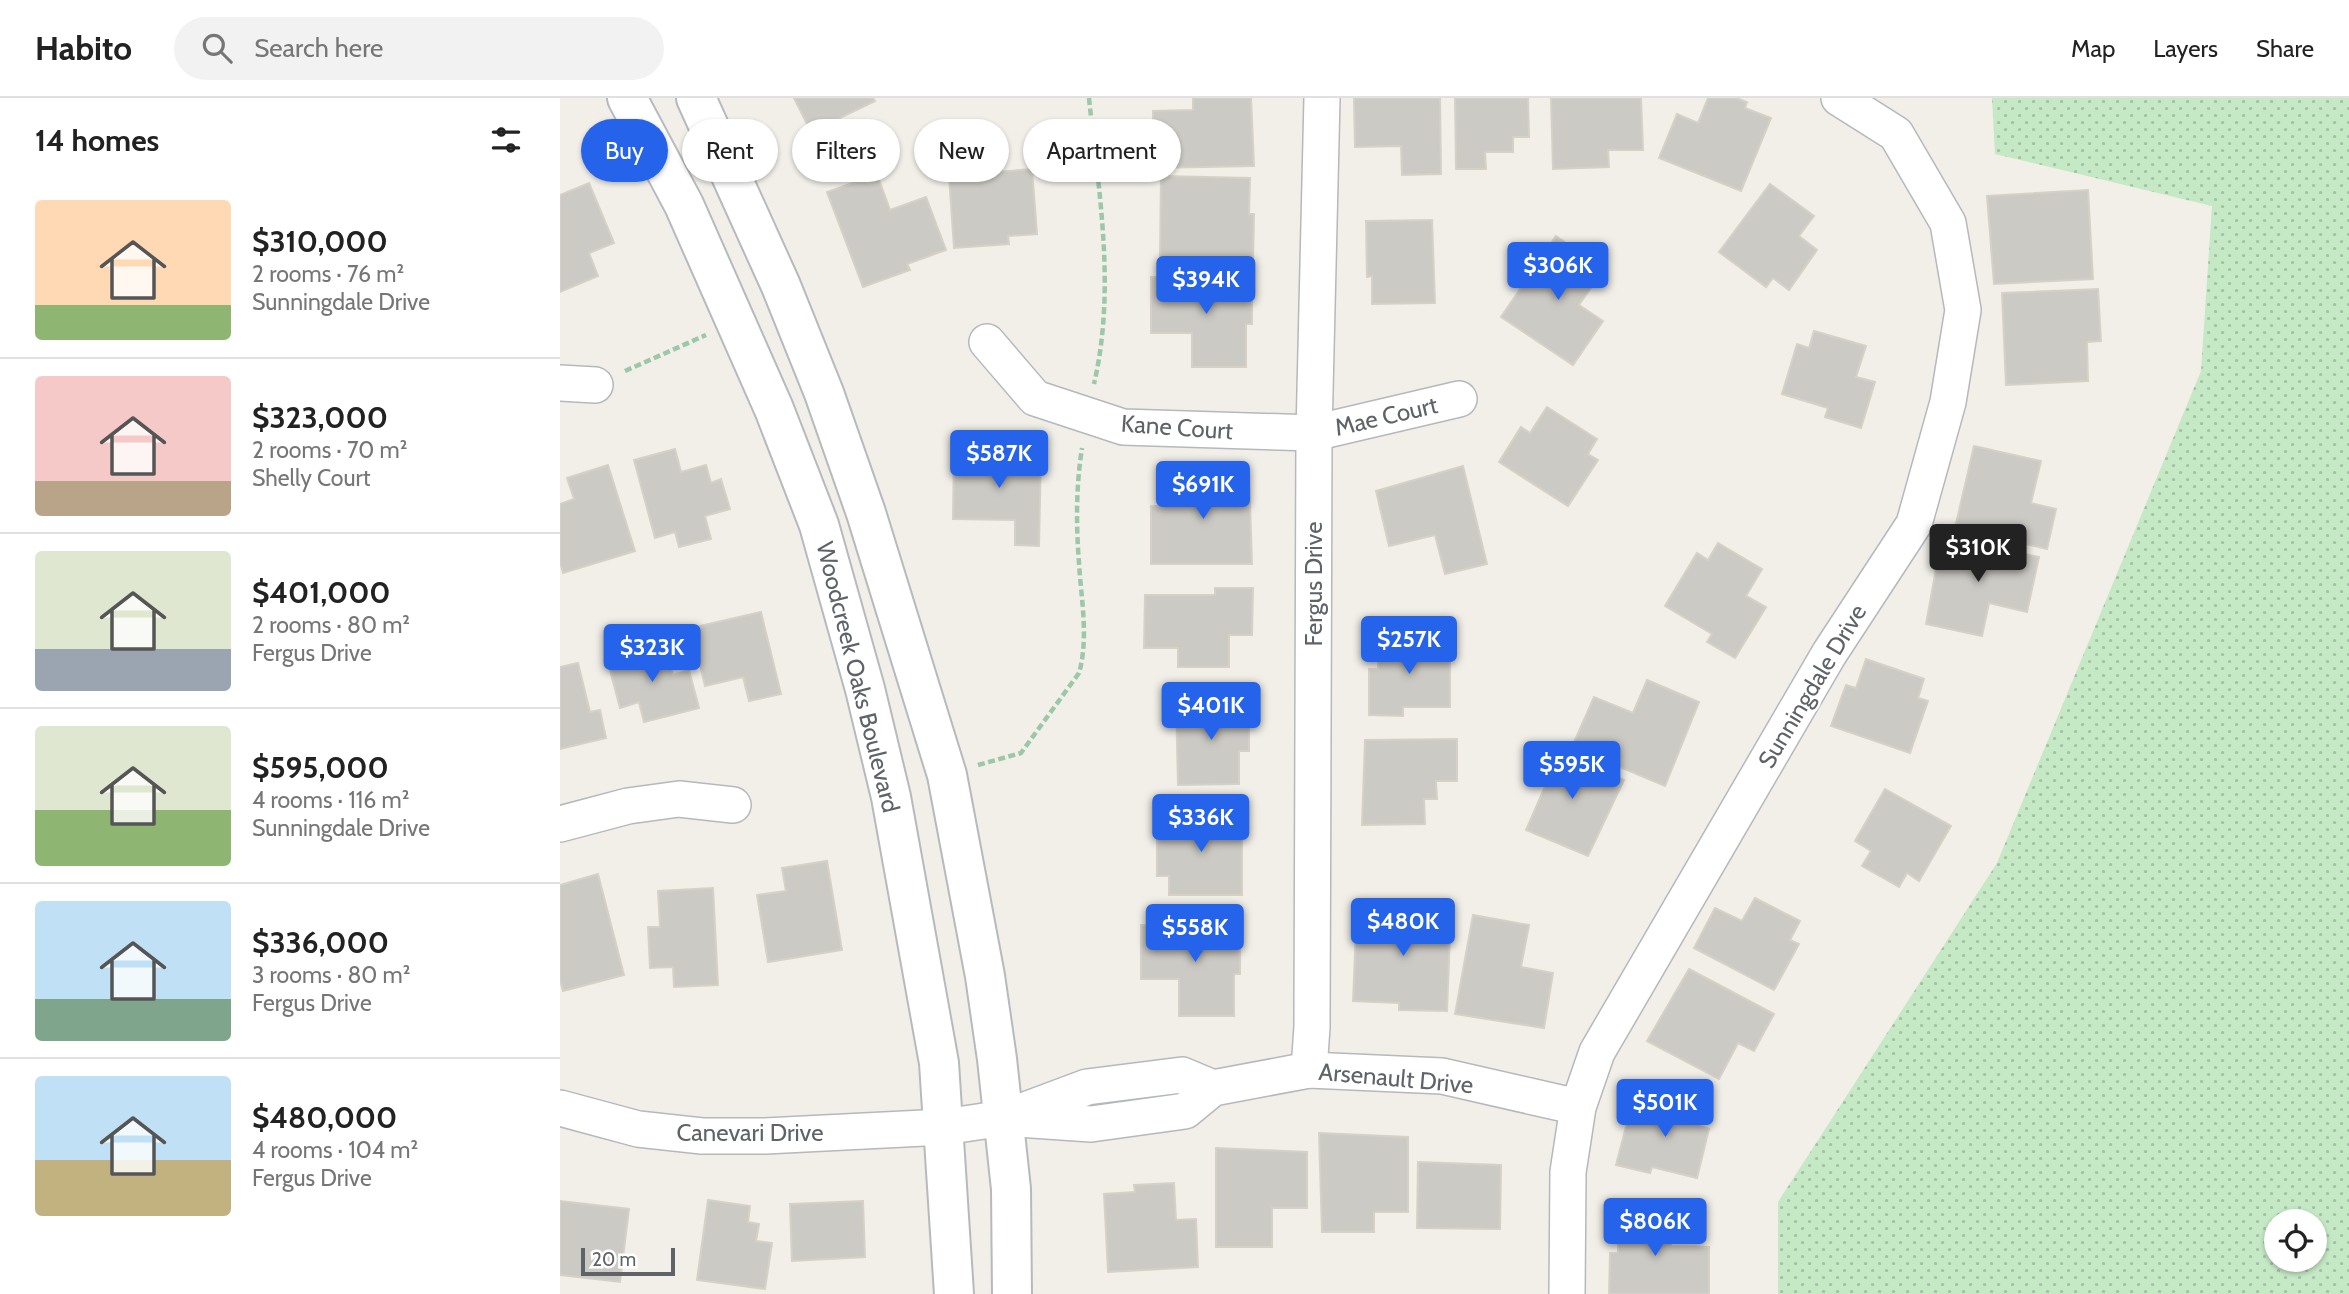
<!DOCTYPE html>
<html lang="en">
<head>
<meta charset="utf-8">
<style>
  body { margin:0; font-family:Cabin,sans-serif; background:#f2f2f2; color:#222; height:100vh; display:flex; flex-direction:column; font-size:26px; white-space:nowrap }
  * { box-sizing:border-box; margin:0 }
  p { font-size:23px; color:#767676 }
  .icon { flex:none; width:38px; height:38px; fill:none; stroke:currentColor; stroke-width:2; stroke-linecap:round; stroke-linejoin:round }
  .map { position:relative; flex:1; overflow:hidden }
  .details { display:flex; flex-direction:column; background:#fff; width:560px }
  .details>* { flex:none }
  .banner { position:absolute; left:21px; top:21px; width:665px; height:63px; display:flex; gap:14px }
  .controls { position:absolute; left:1704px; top:1111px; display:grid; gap:14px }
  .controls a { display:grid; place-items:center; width:63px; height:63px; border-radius:50%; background:#fff; box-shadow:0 2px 5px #0004; font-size:35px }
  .scale { position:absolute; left:21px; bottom:18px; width:94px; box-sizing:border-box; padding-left:7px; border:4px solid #5f6368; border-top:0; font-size:19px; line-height:24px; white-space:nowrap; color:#5f6368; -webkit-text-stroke:5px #fff; paint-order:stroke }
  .price { position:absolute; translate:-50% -60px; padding:0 16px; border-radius:7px; background:#2563eb; color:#fff; font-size:23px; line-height:46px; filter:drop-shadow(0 2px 4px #0008) }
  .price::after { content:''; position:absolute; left:50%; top:42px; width:21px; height:16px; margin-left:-10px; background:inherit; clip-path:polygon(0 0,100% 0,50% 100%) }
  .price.selected { background:#222; color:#fff }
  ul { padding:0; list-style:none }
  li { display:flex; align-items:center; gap:21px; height:175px; padding:0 35px }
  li+li { border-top:2px solid #e0e0e0 }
  li span { display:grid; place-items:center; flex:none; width:196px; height:140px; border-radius:7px; color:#555 }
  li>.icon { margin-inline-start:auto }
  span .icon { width:84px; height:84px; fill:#fffc; stroke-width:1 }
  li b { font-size:30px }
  h2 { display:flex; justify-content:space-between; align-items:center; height:84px; padding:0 35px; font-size:30px }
  .chip { padding:0 24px; border-radius:32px; background:#fff; box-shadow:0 2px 5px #0004; font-size:24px; line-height:63px }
  .chip.selected { background:#2563eb; color:#fff }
  header { display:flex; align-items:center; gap:42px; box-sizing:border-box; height:98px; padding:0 35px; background:#fff; border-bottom:2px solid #e0e0e0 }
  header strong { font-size:33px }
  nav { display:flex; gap:38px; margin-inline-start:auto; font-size:24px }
  .search { width:490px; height:63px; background:#f2f2f2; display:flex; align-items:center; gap:18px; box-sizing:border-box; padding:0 24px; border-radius:38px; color:#767676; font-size:26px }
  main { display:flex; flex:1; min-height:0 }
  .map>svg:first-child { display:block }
  .grass { fill:url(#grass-dots); fill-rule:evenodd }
  .building { fill:#cccac5; stroke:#d6d1c6; stroke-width:2 }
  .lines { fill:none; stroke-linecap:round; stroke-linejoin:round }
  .minor-casing { stroke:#b5b8bc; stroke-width:38 }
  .secondary-casing { stroke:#b6babf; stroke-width:42 }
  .path { stroke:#9cc7a9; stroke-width:4.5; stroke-dasharray:7 3.5; stroke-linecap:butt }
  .minor { stroke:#fff; stroke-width:35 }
  .secondary { stroke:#fff; stroke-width:38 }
  .labels { text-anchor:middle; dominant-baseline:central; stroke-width:5; stroke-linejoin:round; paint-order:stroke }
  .street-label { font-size:24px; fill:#5f6368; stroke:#fff }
</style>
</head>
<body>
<header>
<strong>Habito</strong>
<div class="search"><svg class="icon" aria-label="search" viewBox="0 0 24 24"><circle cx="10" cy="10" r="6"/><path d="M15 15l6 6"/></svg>Search here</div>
<nav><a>Map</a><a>Layers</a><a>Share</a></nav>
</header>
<main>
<section class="details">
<h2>14 homes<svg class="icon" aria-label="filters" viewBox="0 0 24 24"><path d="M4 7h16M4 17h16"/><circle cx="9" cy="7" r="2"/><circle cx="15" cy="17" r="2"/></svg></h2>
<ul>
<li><span style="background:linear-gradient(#ffd9b3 75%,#8fb573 0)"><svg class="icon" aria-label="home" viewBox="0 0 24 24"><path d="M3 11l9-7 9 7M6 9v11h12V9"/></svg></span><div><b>$310,000</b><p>2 rooms · 76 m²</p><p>Sunningdale Drive</p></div></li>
<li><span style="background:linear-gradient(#f6c9c9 75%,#b9a48a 0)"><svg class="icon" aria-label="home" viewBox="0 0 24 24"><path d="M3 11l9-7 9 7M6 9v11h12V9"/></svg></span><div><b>$323,000</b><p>2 rooms · 70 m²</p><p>Shelly Court</p></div></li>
<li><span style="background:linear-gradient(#dfe7d0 70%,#9aa5b1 0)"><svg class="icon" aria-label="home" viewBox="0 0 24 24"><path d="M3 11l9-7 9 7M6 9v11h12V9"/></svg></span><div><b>$401,000</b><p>2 rooms · 80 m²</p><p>Fergus Drive</p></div></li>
<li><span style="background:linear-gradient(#dfe7d0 60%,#8fb573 0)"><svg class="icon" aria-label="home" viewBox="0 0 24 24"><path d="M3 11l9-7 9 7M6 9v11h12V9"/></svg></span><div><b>$595,000</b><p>4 rooms · 116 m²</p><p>Sunningdale Drive</p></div></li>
<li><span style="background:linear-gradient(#bfe0f5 70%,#7fa58c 0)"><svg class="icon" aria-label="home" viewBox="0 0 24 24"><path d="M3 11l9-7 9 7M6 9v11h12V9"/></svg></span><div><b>$336,000</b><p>3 rooms · 80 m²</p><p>Fergus Drive</p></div></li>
<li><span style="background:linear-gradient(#bfe0f5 60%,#c2b280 0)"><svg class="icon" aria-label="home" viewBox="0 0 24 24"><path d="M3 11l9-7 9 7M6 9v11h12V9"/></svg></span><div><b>$480,000</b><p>4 rooms · 104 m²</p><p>Fergus Drive</p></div></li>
</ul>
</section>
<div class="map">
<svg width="1789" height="1196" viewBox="0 0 1789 1196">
  <defs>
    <pattern id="grass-dots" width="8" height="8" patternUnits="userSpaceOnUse" patternTransform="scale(1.75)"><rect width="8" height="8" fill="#c5e8c5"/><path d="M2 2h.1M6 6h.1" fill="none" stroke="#a3c0a4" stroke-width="1.8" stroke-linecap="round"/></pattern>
  </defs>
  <rect width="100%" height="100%" fill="#f1efe8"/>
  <path class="grass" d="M1432 0H1789V1196H1218V1104L1437 765 1641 273 1652 108 1435 56ZM1717 1124H1755V1162H1717Z"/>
  <g class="building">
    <path d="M234 0H313L315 3 251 34Z"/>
    <path d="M633 0H691L694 68 593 70V13L633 12Z"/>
    <path d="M794 0H880L881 76 842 77 841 48 795 49Z"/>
    <path d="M895 0H968L969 39H953V54H925L926 71H896Z"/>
    <path d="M991 0H1081L1083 52H1048L1049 69 993 71Z"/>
    <path d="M1148 0H1176L1187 4 1185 10 1211 20 1181 93 1099 60 1117 16 1138 25Z"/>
    <path d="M472 71 477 136 448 138 449 146 394 150 389 78Z"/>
    <path d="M317 76 330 112 366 99 386 152 347 166 350 172 303 189 267 94Z"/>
    <path d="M601 78 690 80 689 116H694L693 163 600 162Z"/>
    <path d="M29 85 54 145 29 155 38 178 0 194V97Z"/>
    <path d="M1210 86 1254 118 1239 138 1257 152 1229 192 1213 180 1206 189 1159 154Z"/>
    <path d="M1528 92 1533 181 1434 186 1427 98Z"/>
    <path d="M872 122 875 205 812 206V178L807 179 806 123Z"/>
    <path d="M996 138 1044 171 1019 207 1043 223 1013 267 941 219Z"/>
    <path d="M692 178V226H686V269H632V235H591V179Z"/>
    <path d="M1538 191 1541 243 1527 244 1528 283 1446 287 1442 195Z"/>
    <path d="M1254 233 1306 248 1296 279 1315 284 1301 330 1265 319 1268 310 1222 296 1237 246 1249 250Z"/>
    <path d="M987 309 1037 341 1028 356 1038 362 1008 408 939 364 961 329 970 335Z"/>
    <path d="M1414 348 1481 363 1471 405 1496 411 1487 451 1395 430Z"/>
    <path d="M115 351 121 374 146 367 151 385 161 381 170 411 145 418 151 441 119 449 115 434 95 440 74 362Z"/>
    <path d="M394 351 481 355 479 448 455 447V422L393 421Z"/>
    <path d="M48 367 75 453 3 475 0 464V406L14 401 7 380Z"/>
    <path d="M903 368 927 466 885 476 875 437 829 448 816 393Z"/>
    <path d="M608 376H689L692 466H591V408H608Z"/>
    <path d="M1382 438 1479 459 1467 514 1429 505 1422 538 1366 526Z"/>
    <path d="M1158 445 1202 471 1186 498 1206 509 1175 560 1147 544 1152 536 1105 508 1137 455 1148 462Z"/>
    <path d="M655 490H693L692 537H669V569H618V550H584L585 497H655Z"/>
    <path d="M201 514 221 596 189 603 183 579 145 588 131 530Z"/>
    <path d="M819 538 878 539V556H890V609H843V618L809 617V571H818Z"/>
    <path d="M105 547 113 577 129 572 139 610 84 624 79 604 60 610 47 561Z"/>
    <path d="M1306 561 1364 581 1358 600 1368 603 1350 655 1271 628 1286 587 1296 590Z"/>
    <path d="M18 565 30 614 40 612 46 640 0 651V569Z"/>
    <path d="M1087 582 1139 604 1105 688 1012 649 1034 599 1073 615Z"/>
    <path d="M689 604V653H679V686L618 687 616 605Z"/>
    <path d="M897 641V683H876L877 701H864L865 726 802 727 805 642Z"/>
    <path d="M979 646 1064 682 1028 758 966 732 991 675 971 666Z"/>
    <path d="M1325 691 1391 728 1359 783 1347 775 1339 789 1302 768 1311 753 1295 743Z"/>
    <path d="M597 717H682V797H609V778H597Z"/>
    <path d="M267 763 282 852 208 864 197 797 226 793 222 770Z"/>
    <path d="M38 776 64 877 3 893 0 882V787Z"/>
    <path d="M153 790 158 887 114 889 113 869 90 870 88 829H100L98 793Z"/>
    <path d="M1195 800 1240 823 1230 842 1239 846 1214 892 1134 850 1155 810 1182 823Z"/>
    <path d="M797 809 891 813 887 913 839 912V905L793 903Z"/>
    <path d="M913 817 969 827 961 869 993 875 984 930 895 916Z"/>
    <path d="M581 827H680V876H674V918H619V881H581Z"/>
    <path d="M1129 871 1214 916 1194 953 1178 945 1159 981 1087 943Z"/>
    <path d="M1090 997 1145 1010 1140 1028 1149 1031 1137 1080 1092 1069 1090 1075 1056 1067 1068 1021 1083 1025Z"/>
    <path d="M759 1035 848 1039V1114H814V1134H762Z"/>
    <path d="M656 1050 747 1054V1110H712V1149H656Z"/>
    <path d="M858 1064 941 1067 940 1131 857 1130Z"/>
    <path d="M614 1085 616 1122 636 1121 638 1169 548 1174 544 1096 575 1094 574 1087Z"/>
    <path d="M148 1102 190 1108 188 1124 199 1126 196 1143 212 1145 205 1191 137 1182Z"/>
    <path d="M0 1103 69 1111 60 1184 0 1177Z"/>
    <path d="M303 1103 305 1159 232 1163 230 1106Z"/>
    <path d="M1058 1111 1111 1112V1148L1149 1149V1196H1049L1050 1155H1058Z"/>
  </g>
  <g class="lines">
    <defs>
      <g id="minor">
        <path d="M427 244 475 300 563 329 754 335 899 301"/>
        <path d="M0 285 35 287"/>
        <path d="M0 726 68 708 119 701 173 707"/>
        <path d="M749 972 752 929 754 335 762 0"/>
        <path d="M0 1010 78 1031 142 1038H205L384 1029 444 1020 527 989 622 977 653 990"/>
        <path d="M458 1021 531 1026 625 1013 653 990 749 972 882 978 1018 1009"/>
        <path d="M1007 1196 1008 1074 1018 1009 1037 954 1269 556 1354 426 1388 304 1403 212 1388 125 1336 36 1279 0"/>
      </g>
      <g id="secondary">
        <path d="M67 0 124 107 214 311 259 427 305 591 331 699 379 965 394 1196"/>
        <path d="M136 0 221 188 264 295 306 415 387 677 425 878 437 961 451 1091 452 1196"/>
      </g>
    </defs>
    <use href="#minor" class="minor-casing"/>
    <use href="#secondary" class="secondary-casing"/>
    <g class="path">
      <path d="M529 0C539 96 556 191 534 286"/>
      <path d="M65 273 146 237"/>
      <path d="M418 667 461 655 519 575C529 540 521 500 519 465 516 427 516 388 522 350"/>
    </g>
    <use href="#minor" class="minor"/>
    <use href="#secondary" class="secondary"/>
  </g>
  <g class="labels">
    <g class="street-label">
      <text transform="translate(826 318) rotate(-13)">Mae Court</text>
      <text transform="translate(617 329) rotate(4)">Kane Court</text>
      <text transform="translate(753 486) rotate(-90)">Fergus Drive</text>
      <text transform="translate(298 579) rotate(76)">Woodcreek Oaks Boulevard</text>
      <text transform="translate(1252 588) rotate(-59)">Sunningdale Drive</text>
      <text transform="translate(836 980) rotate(5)">Arsenault Drive</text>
      <text x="190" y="1034">Canevari Drive</text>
    </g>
  </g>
</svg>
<div class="controls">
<a><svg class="icon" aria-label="locate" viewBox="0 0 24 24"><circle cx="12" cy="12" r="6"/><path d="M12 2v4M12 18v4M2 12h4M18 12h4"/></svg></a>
</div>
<div class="scale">20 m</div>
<b class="price" style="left:998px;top:204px">$306K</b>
<b class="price" style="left:646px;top:218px">$394K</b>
<b class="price" style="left:439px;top:392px">$587K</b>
<b class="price" style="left:643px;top:423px">$691K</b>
<b class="price selected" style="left:1418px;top:486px">$310K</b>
<b class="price" style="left:849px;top:578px">$257K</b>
<b class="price" style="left:92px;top:586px">$323K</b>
<b class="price" style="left:651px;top:644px">$401K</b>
<b class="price" style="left:1012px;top:703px">$595K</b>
<b class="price" style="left:641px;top:756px">$336K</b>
<b class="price" style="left:843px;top:860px">$480K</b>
<b class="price" style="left:635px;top:866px">$558K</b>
<b class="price" style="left:1105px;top:1041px">$501K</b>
<b class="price" style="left:1095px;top:1160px">$806K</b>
<div class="banner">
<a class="chip selected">Buy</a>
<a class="chip">Rent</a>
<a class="chip">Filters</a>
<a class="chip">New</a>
<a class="chip">Apartment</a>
</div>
</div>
</main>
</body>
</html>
